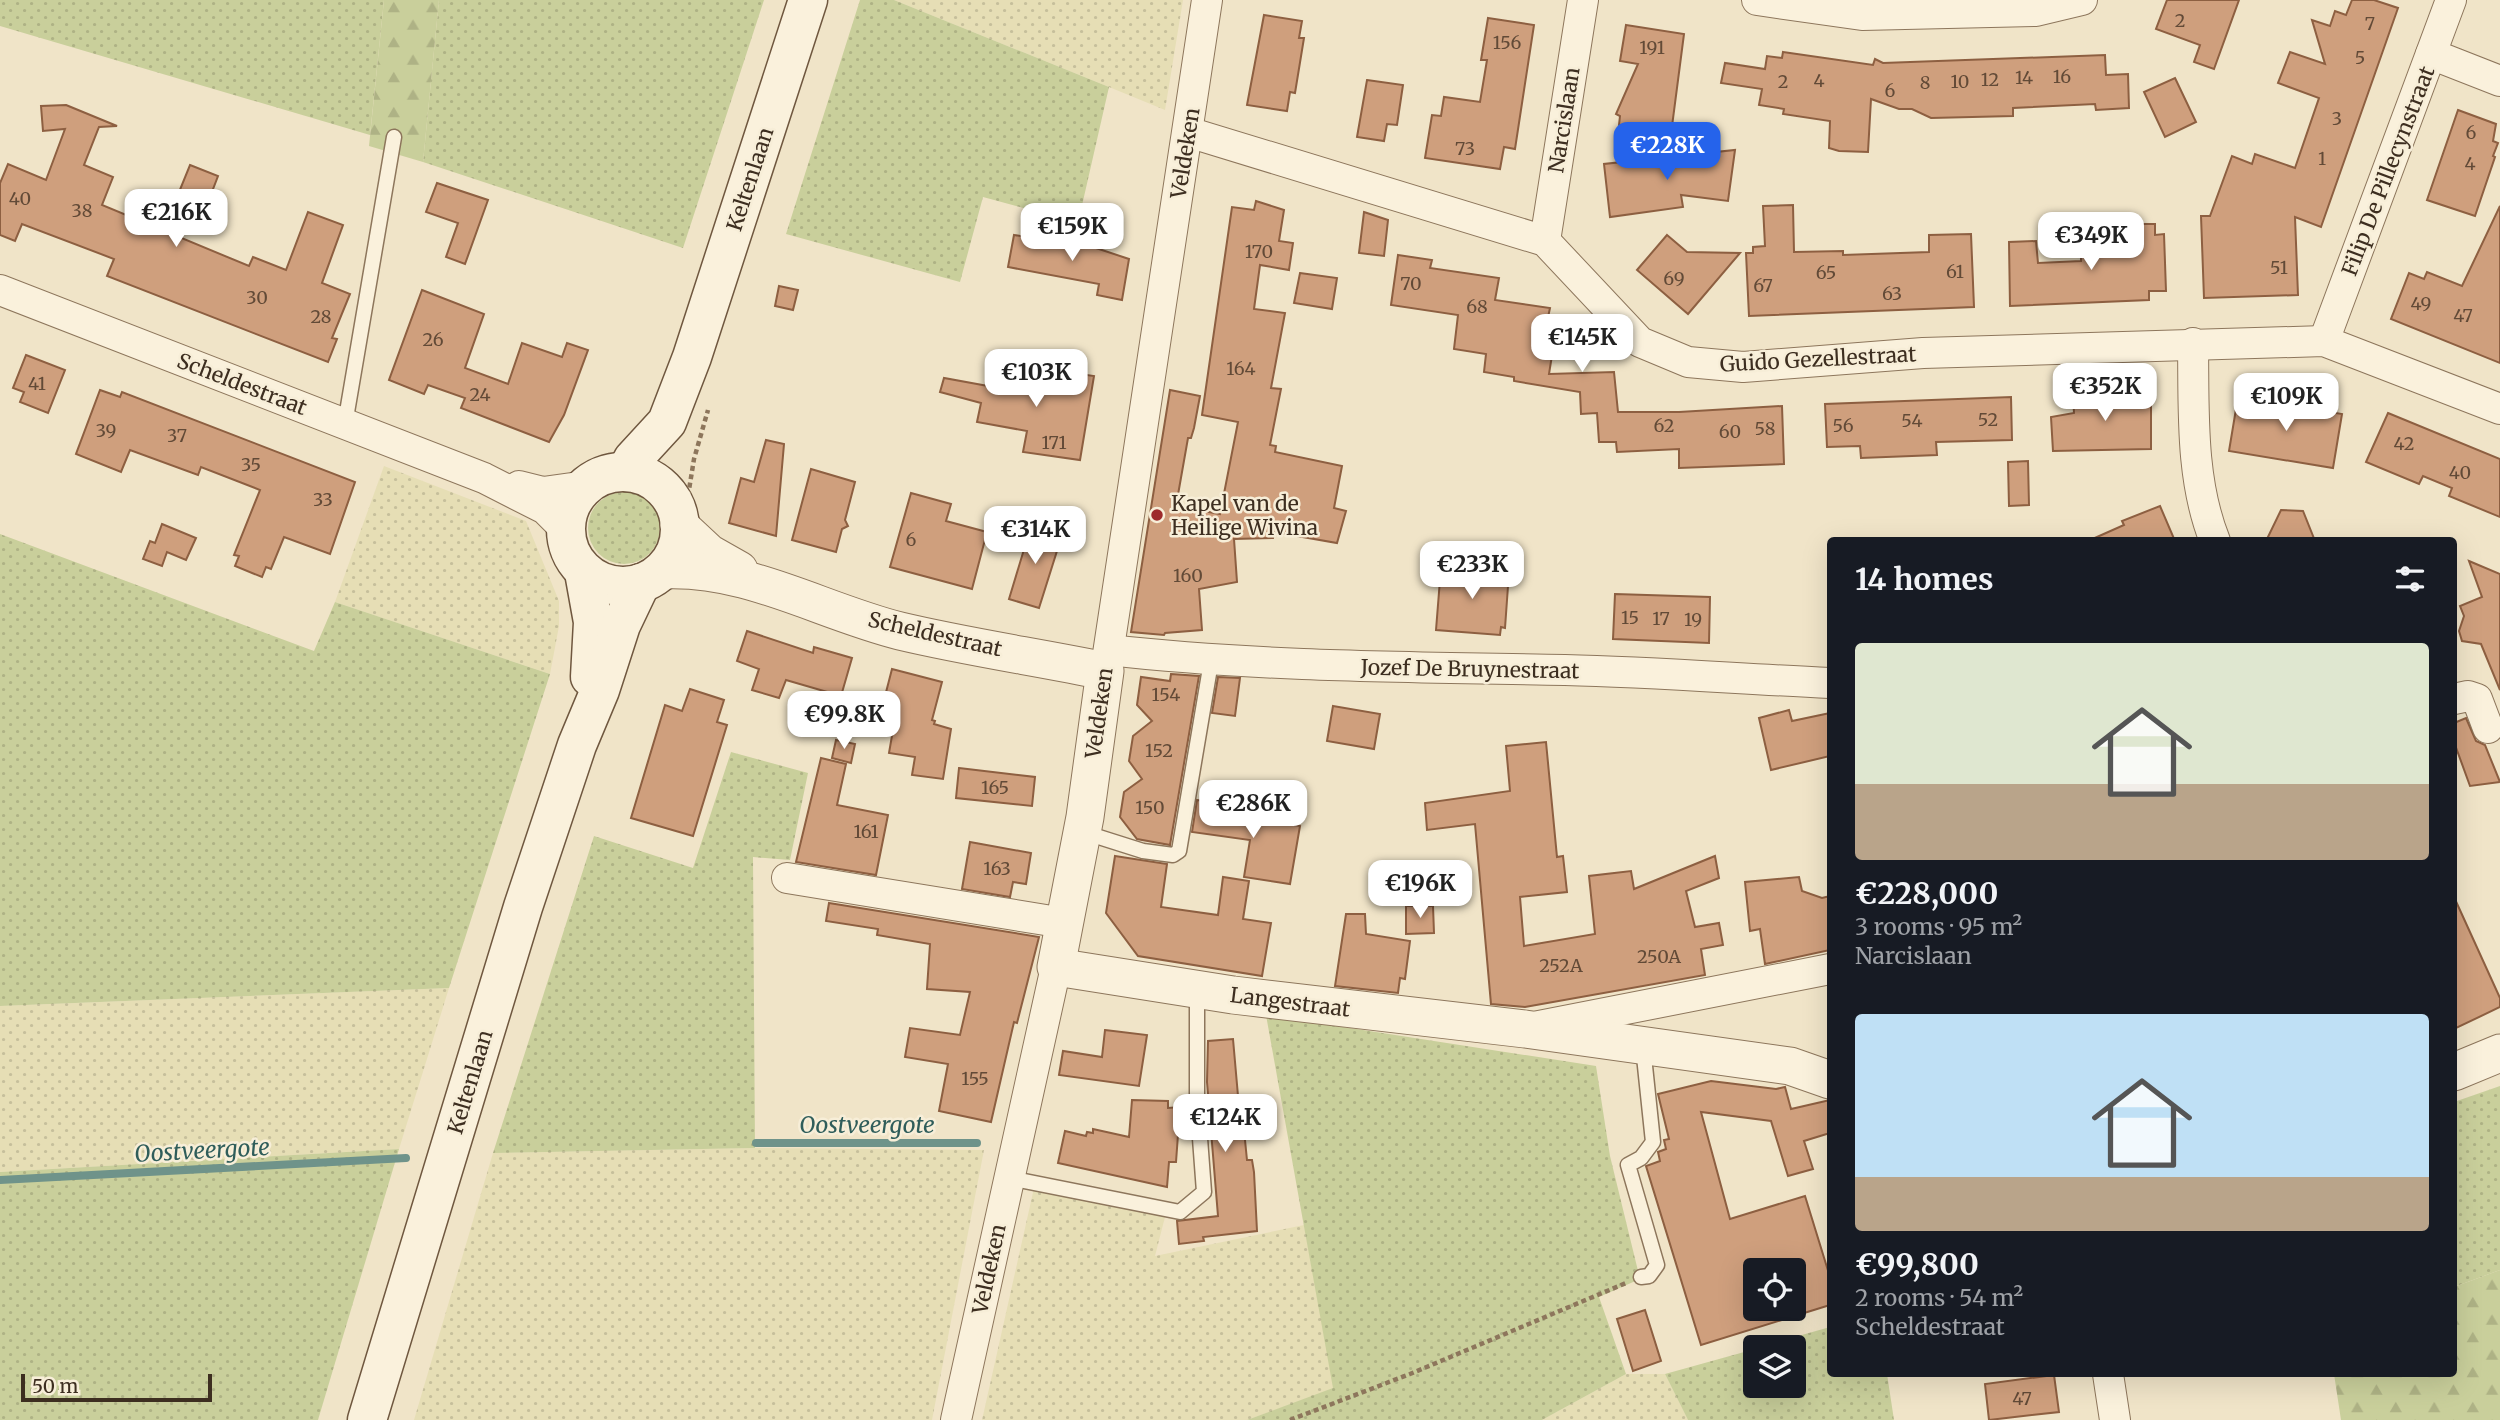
<!DOCTYPE html>
<html lang="en">
<head>
<meta charset="utf-8">
<style>
  body { margin:0; font-family:Merriweather,serif; background:#20242c; color:#f1f3f6; height:100vh; display:flex; flex-direction:column; font-size:26px; white-space:nowrap }
  * { box-sizing:border-box; margin:0 }
  p { font-size:23px; color:#9ea1a6 }
  .icon { flex:none; width:38px; height:38px; fill:none; stroke:currentColor; stroke-width:2; stroke-linecap:round; stroke-linejoin:round }
  .map { position:relative; flex:1; overflow:hidden }
  .side { position:absolute; left:1827px; top:537px; width:630px; height:840px; display:flex; flex-direction:column; background:#171b24; border-radius:7px; box-shadow:0 7px 28px #0002 }
  .side>* { flex:none }
  .fabs { position:absolute; left:1743px; top:1258px; display:grid; gap:14px }
  .fabs a { display:grid; place-items:center; width:63px; height:63px; border-radius:7px; background:#171b24; box-shadow:0 7px 28px #0002; font-size:35px }
  .scale { position:absolute; left:21px; bottom:18px; width:191px; box-sizing:border-box; padding-left:7px; border:4px solid #3d2e20; border-top:0; font-size:19px; line-height:24px; white-space:nowrap; color:#3d2e20; -webkit-text-stroke:5px #f7eed8; paint-order:stroke }
  .price { position:absolute; translate:-50% -60px; padding:0 16px; border-radius:14px; background:#fff; color:#222; font-size:23px; line-height:46px; filter:drop-shadow(0 2px 4px #0008) }
  .price::after { content:''; position:absolute; left:50%; top:42px; width:21px; height:16px; margin-left:-10px; background:inherit; clip-path:polygon(0 0,100% 0,50% 100%) }
  .price.active { background:#2563eb; color:#fff }
  ul { padding:0; list-style:none }
  li { display:grid; align-content:center; gap:14px; height:371px; padding:0 28px }
  li span { display:grid; place-items:center; height:217px; border-radius:7px; color:#555 }
  li>.icon { margin-inline-start:auto }
  span .icon { width:126px; height:126px; fill:#fffc; stroke-width:1 }
  li b { font-size:30px }
  h2 { display:flex; justify-content:space-between; align-items:center; height:84px; padding:0 28px; font-size:30px }
  .map>svg:first-child { display:block }
  .farmland { fill:url(#farmland-dots) }
  .grass { fill:url(#grass-dots) }
  .forest { fill:url(#forest-firs) }
  .lines { fill:none; stroke-linecap:round; stroke-linejoin:round }
  .stream { stroke:#6f938a; stroke-width:8 }
  .building { fill:#cf9f7d; stroke:#8d5f41; stroke-width:2; fill-rule:evenodd }
  .service-casing { stroke:#8d765c; stroke-width:17 }
  .minor-casing { stroke:#8d765c; stroke-width:32 }
  .tertiary-casing { stroke:#8d765c; stroke-width:39 }
  .secondary-casing { stroke:#6f573f; stroke-width:41 }
  .path { stroke:#8d765c; stroke-width:4.5; stroke-dasharray:5 3.5; stroke-linecap:butt }
  .service { stroke:#faf1dc; stroke-width:14 }
  .minor { stroke:#faf1dc; stroke-width:30 }
  .tertiary { stroke:#faf1dc; stroke-width:37 }
  .secondary { stroke:#faf1dc; stroke-width:38 }
  .poi-dot { fill:#9e2a2b; stroke:#f7eed8; stroke-width:2.5 }
  .labels { text-anchor:middle; dominant-baseline:central; stroke-width:5; stroke-linejoin:round; paint-order:stroke }
  .number-label { font-size:18px; fill:#624a37 }
  .street-label { font-size:21px; fill:#3d2e20; stroke:#f7eed8 }
  .poi-label { font-size:21px; fill:#3d2e20; stroke:#f7eed8; text-anchor:start }
  .water-label { font-size:23px; font-style:italic; fill:#2f5d5a; stroke:#f7eed8 }
</style>
</head>
<body>
<div class="map">
<svg width="2500" height="1420" viewBox="0 0 2500 1420">
  <defs>
    <pattern id="farmland-dots" width="8" height="8" patternUnits="userSpaceOnUse" patternTransform="scale(1.75)"><rect width="8" height="8" fill="#e6deb5"/><path d="M2 2h.1M6 6h.1" fill="none" stroke="#c6bf9b" stroke-width="1.8" stroke-linecap="round"/></pattern>
    <pattern id="grass-dots" width="8" height="8" patternUnits="userSpaceOnUse" patternTransform="scale(1.75)"><rect width="8" height="8" fill="#c9cf9b"/><path d="M2 2h.1M6 6h.1" fill="none" stroke="#aeb285" stroke-width="1.8" stroke-linecap="round"/></pattern>
    <pattern id="forest-firs" width="22" height="20" patternUnits="userSpaceOnUse" patternTransform="scale(1.75)"><rect width="22" height="20" fill="#c9cf9b"/><path d="M5 1l3.5 6h-7zM16 11l3.5 6h-7z" fill="#aeb285"/></pattern>
  </defs>
  <rect width="100%" height="100%" fill="#f0e4c8"/>
  <g class="farmland">
    <path d="M894 0H1183L1165 110 1109 87Z"/>
    <path d="M384 466 526 521 559 601V626L550 674 335 602Z"/>
    <path d="M449 988 399 1149 0 1172V1006Z"/>
    <path d="M755 1148 984 1150 932 1420H414L493 1153Z"/>
    <path d="M1034 1188 1165 1217 1155 1256 1304 1225 1334 1389 1247 1420H982Z"/>
    <path d="M1626 1374H1665L1688 1420H1542Z"/>
  </g>
  <g class="grass">
    <path d="M0 0H384L370 135 0 26Z"/>
    <path d="M439 0H764L683 248 423 162Z"/>
    <path d="M860 0H894L1109 87 1078 223 983 197 960 282 786 234Z"/>
    <circle cx="624" cy="528" r="36"/>
    <path d="M0 534 314 651 335 602 550 674 449 988 0 1006Z"/>
    <path d="M731 752 808 773 790 860 753 857 755 1148 493 1153 594 836 693 868Z"/>
    <path d="M1266 1015 1596 1066 1610 1156 1640 1279 1599 1297 1626 1374 1542 1420H1247L1333 1388Z"/>
    <path d="M2500 1086V1270L2454 1287V1102Z"/>
    <path d="M399 1149 318 1420H0V1172Z"/>
    <path d="M1830 1327V1374H1887L1894 1420H1688L1665 1374 1755 1349V1386H1794V1348L1759 1347Z"/>
  </g>
  <g class="forest">
    <path d="M384 0H439L423 162 369 146Z"/>
    <path d="M2500 1270V1420H2341L2334 1374H2454V1287Z"/>
  </g>
  <g class="lines">
    <g class="stream">
      <path d="M756 1143H977"/>
      <path d="M0 1180 406 1158"/>
    </g>
  </g>
  <g class="building">
    <path d="M2167 0H2239L2214 69 2194 62 2200 45 2156 29Z"/>
    <path d="M2352 0H2374L2398 8 2321 227 2295 217 2298 295 2204 298 2201 216H2210L2232 156 2252 164 2255 154 2295 168 2319 98 2278 83 2290 52 2325 64 2312 20 2330 26 2335 11 2346 15Z"/>
    <path d="M1264 15 1302 21 1299 38H1304L1295 93 1290 92 1287 111 1247 105Z"/>
    <path d="M1488 18 1534 25 1515 149 1504 147 1500 169 1425 158 1432 115 1441 116 1444 97 1480 102 1487 60H1481Z"/>
    <path d="M1626 25 1684 34 1671 134 1619 125 1620 116 1616 114 1638 64 1620 61Z"/>
    <path d="M1783 52 1873 65 1875 59 1883 63 2105 55 2106 75 2128 74 2129 108 2096 110 2095 104 2013 108V116L1931 118 1912 109H1899L1871 99 1868 152 1839 151 1829 148 1830 121 1783 114 1784 109 1759 105 1762 89 1721 83 1725 63 1765 69 1767 56 1782 58Z"/>
    <path d="M2175 78 2196 122 2165 137 2144 92Z"/>
    <path d="M1367 80 1403 85 1397 125 1387 124 1384 141 1357 137Z"/>
    <path d="M66 105 117 126 99 127 84 165 113 177 102 205 249 266 253 257 286 270 308 212 343 225 322 283 350 294 332 338 337 339 328 362 107 276 114 259 22 224 15 241 0 235V183L8 164 46 180 65 129 43 131 41 106Z"/>
    <path d="M2458 110 2496 124 2493 141 2498 143 2493 156 2495 157 2475 216 2427 200Z"/>
    <path d="M1735 150 1728 201 1681 195 1683 207 1610 217 1604 164Z"/>
    <path d="M190 165 218 176 205 210 177 197Z"/>
    <path d="M437 183 488 200 465 264 446 257 458 223 426 212Z"/>
    <path d="M1256 201 1284 210 1279 241 1293 243 1289 270 1260 265 1254 309 1285 313 1271 388 1281 389 1270 445 1276 446 1275 452 1342 466 1334 508 1346 511 1337 543 1274 532 1273 538 1234 539 1237 582 1199 589 1202 630 1165 633 1164 635 1131 632 1170 390 1200 396 1194 428 1191 438H1188L1176 506 1220 514 1238 422 1202 415 1232 207 1254 210Z"/>
    <path d="M1793 205 1794 252 1843 251V255L1929 252V235L1971 234 1974 307 1749 316 1746 253H1753V247L1765 246 1763 206Z"/>
    <path d="M2500 206V363L2391 319 2409 273 2424 279 2427 272 2462 286Z"/>
    <path d="M1364 212 1388 220 1384 256 1359 253Z"/>
    <path d="M2130 224H2155V235L2164 234 2166 291H2149V300L2010 306 2009 242 2036 241 2038 263 2081 261V246L2130 244Z"/>
    <path d="M1014 235 1096 248 1129 259 1122 300 1097 295 1099 284 1008 267Z"/>
    <path d="M1667 235 1687 252 1740 253 1688 314 1637 270Z"/>
    <path d="M1398 255 1432 260 1430 268 1499 278 1495 300 1550 308 1547 322 1557 324 1549 374 1614 372 1618 412H1679L1782 406 1784 464 1679 468V449L1617 452 1616 442H1599L1597 413 1581 414 1580 392 1514 381V377L1484 372 1486 354 1454 349 1458 315 1391 305Z"/>
    <path d="M1300 273 1337 278 1332 309 1294 303Z"/>
    <path d="M779 286 798 290 793 310 775 306Z"/>
    <path d="M422 290 484 314 465 368 508 384 522 343 562 357 567 343 588 350 564 415 549 442 461 408 465 398 428 385 424 394 389 380Z"/>
    <path d="M26 355 65 370 48 413 20 402 24 392 13 388Z"/>
    <path d="M1025 366 1094 376 1080 460 1023 452 1027 431 977 422 981 403 940 392 944 378 1021 392Z"/>
    <path d="M100 390 120 397 122 392 355 482 330 554 284 537 271 569 266 567 262 577 235 566 239 556 234 555 260 490 201 467 198 475 130 450 121 472 76 454Z"/>
    <path d="M2151 391V449L2053 451 2051 417 2074 413 2073 397Z"/>
    <path d="M2011 397 2012 440 1936 442 1937 455 1861 458 1860 446 1827 447 1825 404Z"/>
    <path d="M2238 397 2342 414 2333 468 2229 451Z"/>
    <path d="M2388 413 2500 459V517L2449 496 2452 488 2423 476 2419 484 2366 462Z"/>
    <path d="M766 440 784 444 776 536 729 523 741 478 754 482Z"/>
    <path d="M2028 461 2029 505 2009 506 2008 462Z"/>
    <path d="M811 469 855 482 845 520 848 526 842 529 836 552 792 540Z"/>
    <path d="M911 493 951 504 946 521 987 532 972 589 890 567Z"/>
    <path d="M2160 506 2175 541H2088L2124 525 2122 521Z"/>
    <path d="M2281 510 2303 511 2315 541H2266Z"/>
    <path d="M1032 523 1062 535 1039 608 1009 599Z"/>
    <path d="M162 524 196 538 186 560 167 552 162 566 143 559 150 541 155 543Z"/>
    <path d="M2469 561 2500 574V690L2481 644 2462 641 2459 631 2464 616 2460 606 2482 597Z"/>
    <path d="M1441 567 1509 572 1505 628 1501 627 1500 635 1436 630Z"/>
    <path d="M1615 594 1710 597 1709 643 1613 639Z"/>
    <path d="M747 631 813 653 814 647 852 658 841 696 786 680 779 698 752 690 759 669 737 661Z"/>
    <path d="M892 669 942 682 932 720 935 721 934 724 951 729 943 779 912 775 915 757 889 753 897 707 883 704Z"/>
    <path d="M1171 674 1199 676 1170 845 1137 839 1120 817 1124 792 1142 779 1129 761 1133 736 1152 721 1137 705 1141 677 1170 681Z"/>
    <path d="M1218 677 1240 678 1235 716 1212 713Z"/>
    <path d="M690 689 724 700 717 722 727 725 693 836 631 818 665 705 682 711Z"/>
    <path d="M1333 706 1380 714 1374 749 1327 741Z"/>
    <path d="M1789 710 1792 721 1830 713V756L1771 770 1759 718Z"/>
    <path d="M2466 718 2476 741 2485 745 2500 782 2470 786 2454 742V723Z"/>
    <path d="M836 740 855 744 851 763 832 758Z"/>
    <path d="M1546 742 1557 857 1563 856 1567 892 1520 897 1524 946 1595 934 1589 876 1631 871 1634 889 1715 856 1719 878 1686 891 1695 927 1719 923 1723 945 1701 949 1705 975 1525 1007 1491 1004 1475 824 1427 830 1425 803 1510 791 1506 746Z"/>
    <path d="M821 758 846 764 837 805 888 815 876 875 796 862Z"/>
    <path d="M959 768 1035 777 1032 806 956 798Z"/>
    <path d="M1197 800 1231 805 1230 815 1300 826 1290 884 1244 877 1250 840 1192 832Z"/>
    <path d="M970 842 1031 853 1026 884 1013 882 1010 897 962 889Z"/>
    <path d="M1115 856 1167 864 1161 907 1218 915 1223 877 1249 881 1243 919 1271 923 1262 976 1138 956 1106 913Z"/>
    <path d="M1799 877 1802 891 1822 898 1830 896V950L1765 964 1760 929 1750 931 1745 882Z"/>
    <path d="M2454 897 2500 998V1007L2454 1029Z"/>
    <path d="M829 903 1039 937 1017 1023 1014 1022 991 1122 939 1111 948 1064 905 1057 910 1028 960 1035 970 992 927 989 930 944 877 935 878 929 826 921Z"/>
    <path d="M1406 906H1433L1434 933 1406 934Z"/>
    <path d="M1346 914H1365L1366 934 1410 941 1405 979 1400 978 1398 993 1335 986Z"/>
    <path d="M1105 1030 1147 1035 1139 1086 1059 1075 1063 1051 1102 1057Z"/>
    <path d="M1233 1039 1241 1130H1244L1247 1160H1252L1254 1172 1257 1231 1203 1237 1204 1241 1179 1244 1177 1221 1218 1216 1207 1082 1208 1041Z"/>
    <path d="M1711 1081 1776 1089 1785 1087 1791 1109 1830 1100V1133L1804 1141 1813 1169 1788 1176 1771 1121 1701 1112 1730 1219 1805 1196 1830 1277V1305L1701 1345 1646 1166 1660 1161 1658 1152 1666 1149 1664 1140 1669 1139 1658 1094ZM1755 1270H1794V1309H1755Z"/>
    <path d="M1132 1100 1168 1101V1108L1180 1107 1176 1162H1169L1167 1187 1058 1163 1065 1131 1086 1136 1087 1132 1093 1133V1129L1129 1137Z"/>
    <path d="M1645 1310 1661 1361 1633 1371 1617 1319Z"/>
    <path d="M2054 1375 2059 1412 1989 1420 1985 1384Z"/>
  </g>
  <g class="lines">
    <defs>
      <g id="service">
        <path d="M345 424 394 137"/>
        <path d="M1083 832 1143 851 1173 855 1179 851 1211 662"/>
        <path d="M1009 1178 1180 1212 1204 1192 1197 1098V991"/>
        <path d="M1641 1277 1649 1276 1657 1265 1628 1165 1641 1158 1653 1142 1643 1047"/>
      </g>
      <g id="minor">
        <path d="M1757 0 1862 15 2036 11 2082 0"/>
        <path d="M2431 54 2500 81"/>
        <path d="M1188 132 1545 241 1640 342 1688 362 1743 367 1923 353 2324 341 2500 409"/>
        <path d="M1545 241 1583 0"/>
        <path d="M0 290 484 478 545 509 566 530"/>
        <path d="M2324 341 2451 0"/>
        <path d="M2193 343C2194 408 2190 479 2215 541"/>
        <path d="M519 486 543 492 586 486"/>
        <path d="M1109 650C1261 667 1412 667 1565 670 1654 672 1742 679 1830 683"/>
        <path d="M1106 667 1207 0"/>
        <path d="M2454 699 2468 696 2477 699 2488 728"/>
        <path d="M787 878 1064 923"/>
        <path d="M1539 1026 1830 969"/>
        <path d="M2108 1374 2115 1420"/>
        <path d="M956 1420 1056 967"/>
      </g>
      <g id="tertiary">
        <path d="M679 525 709 553 739 570"/>
        <path d="M663 570C748 566 820 611 900 631 967 647 1037 657 1105 671L1085 817 1056 967 1233 995 1525 1029 1790 1066 1830 1080"/>
        <path d="M2454 1072 2500 1053"/>
      </g>
      <g id="secondary">
        <path d="M626 472 633 459 667 422 692 357 808 0"/>
        <circle cx="623" cy="529" r="57"/>
        <path d="M584 572 593 622 590 677"/>
        <path d="M367 1420 523 907 577 745 600 690 621 625 641 583"/>
      </g>
    </defs>
    <use href="#service" class="service-casing"/>
    <use href="#minor" class="minor-casing"/>
    <use href="#tertiary" class="tertiary-casing"/>
    <use href="#secondary" class="secondary-casing"/>
    <g class="path">
      <path d="M663 470 688 497"/>
      <path d="M688 496 694 459 708 410"/>
      <path d="M1290 1420 1410 1374 1626 1283"/>
    </g>
    <use href="#service" class="service"/>
    <use href="#minor" class="minor"/>
    <use href="#tertiary" class="tertiary"/>
    <use href="#secondary" class="secondary"/>
  </g>
  <circle class="poi-dot" cx="1157" cy="515" r="7"/>
  <g class="labels">
    <g class="number-label">
      <text x="2180" y="20">2</text>
      <text x="2370" y="23">7</text>
      <text x="1507" y="42">156</text>
      <text x="1652" y="47">191</text>
      <text x="2360" y="57">5</text>
      <text x="2062" y="76">16</text>
      <text x="2024" y="77">14</text>
      <text x="1990" y="79">12</text>
      <text x="1819" y="80">4</text>
      <text x="1783" y="81">2</text>
      <text x="1960" y="81">10</text>
      <text x="1925" y="82">8</text>
      <text x="1890" y="90">6</text>
      <text x="2337" y="118">3</text>
      <text x="2471" y="132">6</text>
      <text x="1465" y="148">73</text>
      <text x="2322" y="158">1</text>
      <text x="2470" y="163">4</text>
      <text x="20" y="198">40</text>
      <text x="82" y="210">38</text>
      <text x="1259" y="251">170</text>
      <text x="2279" y="267">51</text>
      <text x="1955" y="271">61</text>
      <text x="1826" y="272">65</text>
      <text x="1674" y="278">69</text>
      <text x="1411" y="283">70</text>
      <text x="1763" y="285">67</text>
      <text x="1892" y="293">63</text>
      <text x="257" y="297">30</text>
      <text x="2421" y="303">49</text>
      <text x="1477" y="306">68</text>
      <text x="2463" y="315">47</text>
      <text x="321" y="316">28</text>
      <text x="433" y="339">26</text>
      <text x="1241" y="368">164</text>
      <text x="37" y="383">41</text>
      <text x="480" y="394">24</text>
      <text x="1988" y="419">52</text>
      <text x="1912" y="420">54</text>
      <text x="1664" y="425">62</text>
      <text x="1843" y="425">56</text>
      <text x="1765" y="428">58</text>
      <text x="106" y="430">39</text>
      <text x="1730" y="431">60</text>
      <text x="177" y="435">37</text>
      <text x="1054" y="442">171</text>
      <text x="2404" y="443">42</text>
      <text x="251" y="464">35</text>
      <text x="2460" y="472">40</text>
      <text x="323" y="499">33</text>
      <text x="911" y="539">6</text>
      <text x="1188" y="575">160</text>
      <text x="1630" y="617">15</text>
      <text x="1661" y="618">17</text>
      <text x="1693" y="619">19</text>
      <text x="1166" y="694">154</text>
      <text x="1159" y="750">152</text>
      <text x="995" y="787">165</text>
      <text x="1150" y="807">150</text>
      <text x="866" y="831">161</text>
      <text x="997" y="868">163</text>
      <text x="1659" y="956">250A</text>
      <text x="1561" y="965">252A</text>
      <text x="975" y="1078">155</text>
      <text x="2022" y="1398">47</text>
    </g>
    <g class="street-label">
      <text transform="translate(1564 120) rotate(-81)">Narcislaan</text>
      <text transform="translate(1185 153) rotate(-81)">Veldeken</text>
      <text transform="translate(2388 171) rotate(-69)">Filip De Pillecynstraat</text>
      <text transform="translate(750 179) rotate(-72)">Keltenlaan</text>
      <text transform="translate(1818 359) rotate(-3)">Guido Gezellestraat</text>
      <text transform="translate(242 384) rotate(21)">Scheldestraat</text>
      <text transform="translate(935 634) rotate(13)">Scheldestraat</text>
      <text transform="translate(1470 669) rotate(1)">Jozef De Bruynestraat</text>
      <text transform="translate(1099 713) rotate(-82)">Veldeken</text>
      <text transform="translate(1290 1002) rotate(7)">Langestraat</text>
      <text transform="translate(470 1082) rotate(-73)">Keltenlaan</text>
      <text transform="translate(989 1269) rotate(-78)">Veldeken</text>
    </g>
    <g class="poi-label">
      <text x="1171" y="503">Kapel van de<tspan x="1171" dy="24">Heilige Wivina</tspan></text>
    </g>
    <g class="water-label">
      <text x="867" y="1124">Oostveergote</text>
      <text transform="translate(202 1150) rotate(-3)">Oostveergote</text>
    </g>
  </g>
</svg>
<div class="fabs">
<a><svg class="icon" aria-label="locate" viewBox="0 0 24 24"><circle cx="12" cy="12" r="6"/><path d="M12 2v4M12 18v4M2 12h4M18 12h4"/></svg></a>
<a><svg class="icon" aria-label="layers" viewBox="0 0 24 24"><path d="M12 4l9 5-9 5-9-5zM3 14l9 5 9-5"/></svg></a>
</div>
<div class="scale">50 m</div>
<b class="price active" style="left:1667px;top:182px">€228K</b>
<b class="price" style="left:176px;top:249px">€216K</b>
<b class="price" style="left:1072px;top:263px">€159K</b>
<b class="price" style="left:2091px;top:272px">€349K</b>
<b class="price" style="left:1582px;top:374px">€145K</b>
<b class="price" style="left:1036px;top:409px">€103K</b>
<b class="price" style="left:2105px;top:423px">€352K</b>
<b class="price" style="left:2286px;top:433px">€109K</b>
<b class="price" style="left:1035px;top:566px">€314K</b>
<b class="price" style="left:1472px;top:601px">€233K</b>
<b class="price" style="left:844px;top:751px">€99.8K</b>
<b class="price" style="left:1253px;top:840px">€286K</b>
<b class="price" style="left:1420px;top:920px">€196K</b>
<b class="price" style="left:1225px;top:1154px">€124K</b>
<section class="side">
<h2>14 homes<svg class="icon" aria-label="filters" viewBox="0 0 24 24"><path d="M4 7h16M4 17h16"/><circle cx="9" cy="7" r="2"/><circle cx="15" cy="17" r="2"/></svg></h2>
<ul>
<li><span style="background:linear-gradient(#dfe7d0 65%,#b9a48a 0)"><svg class="icon" aria-label="home" viewBox="0 0 24 24"><path d="M3 11l9-7 9 7M6 9v11h12V9"/></svg></span><div><b>€228,000</b><p>3 rooms · 95 m²</p><p>Narcislaan</p></div></li>
<li><span style="background:linear-gradient(#bfe0f5 75%,#b9a48a 0)"><svg class="icon" aria-label="home" viewBox="0 0 24 24"><path d="M3 11l9-7 9 7M6 9v11h12V9"/></svg></span><div><b>€99,800</b><p>2 rooms · 54 m²</p><p>Scheldestraat</p></div></li>
</ul>
</section>
</div>
</body>
</html>
